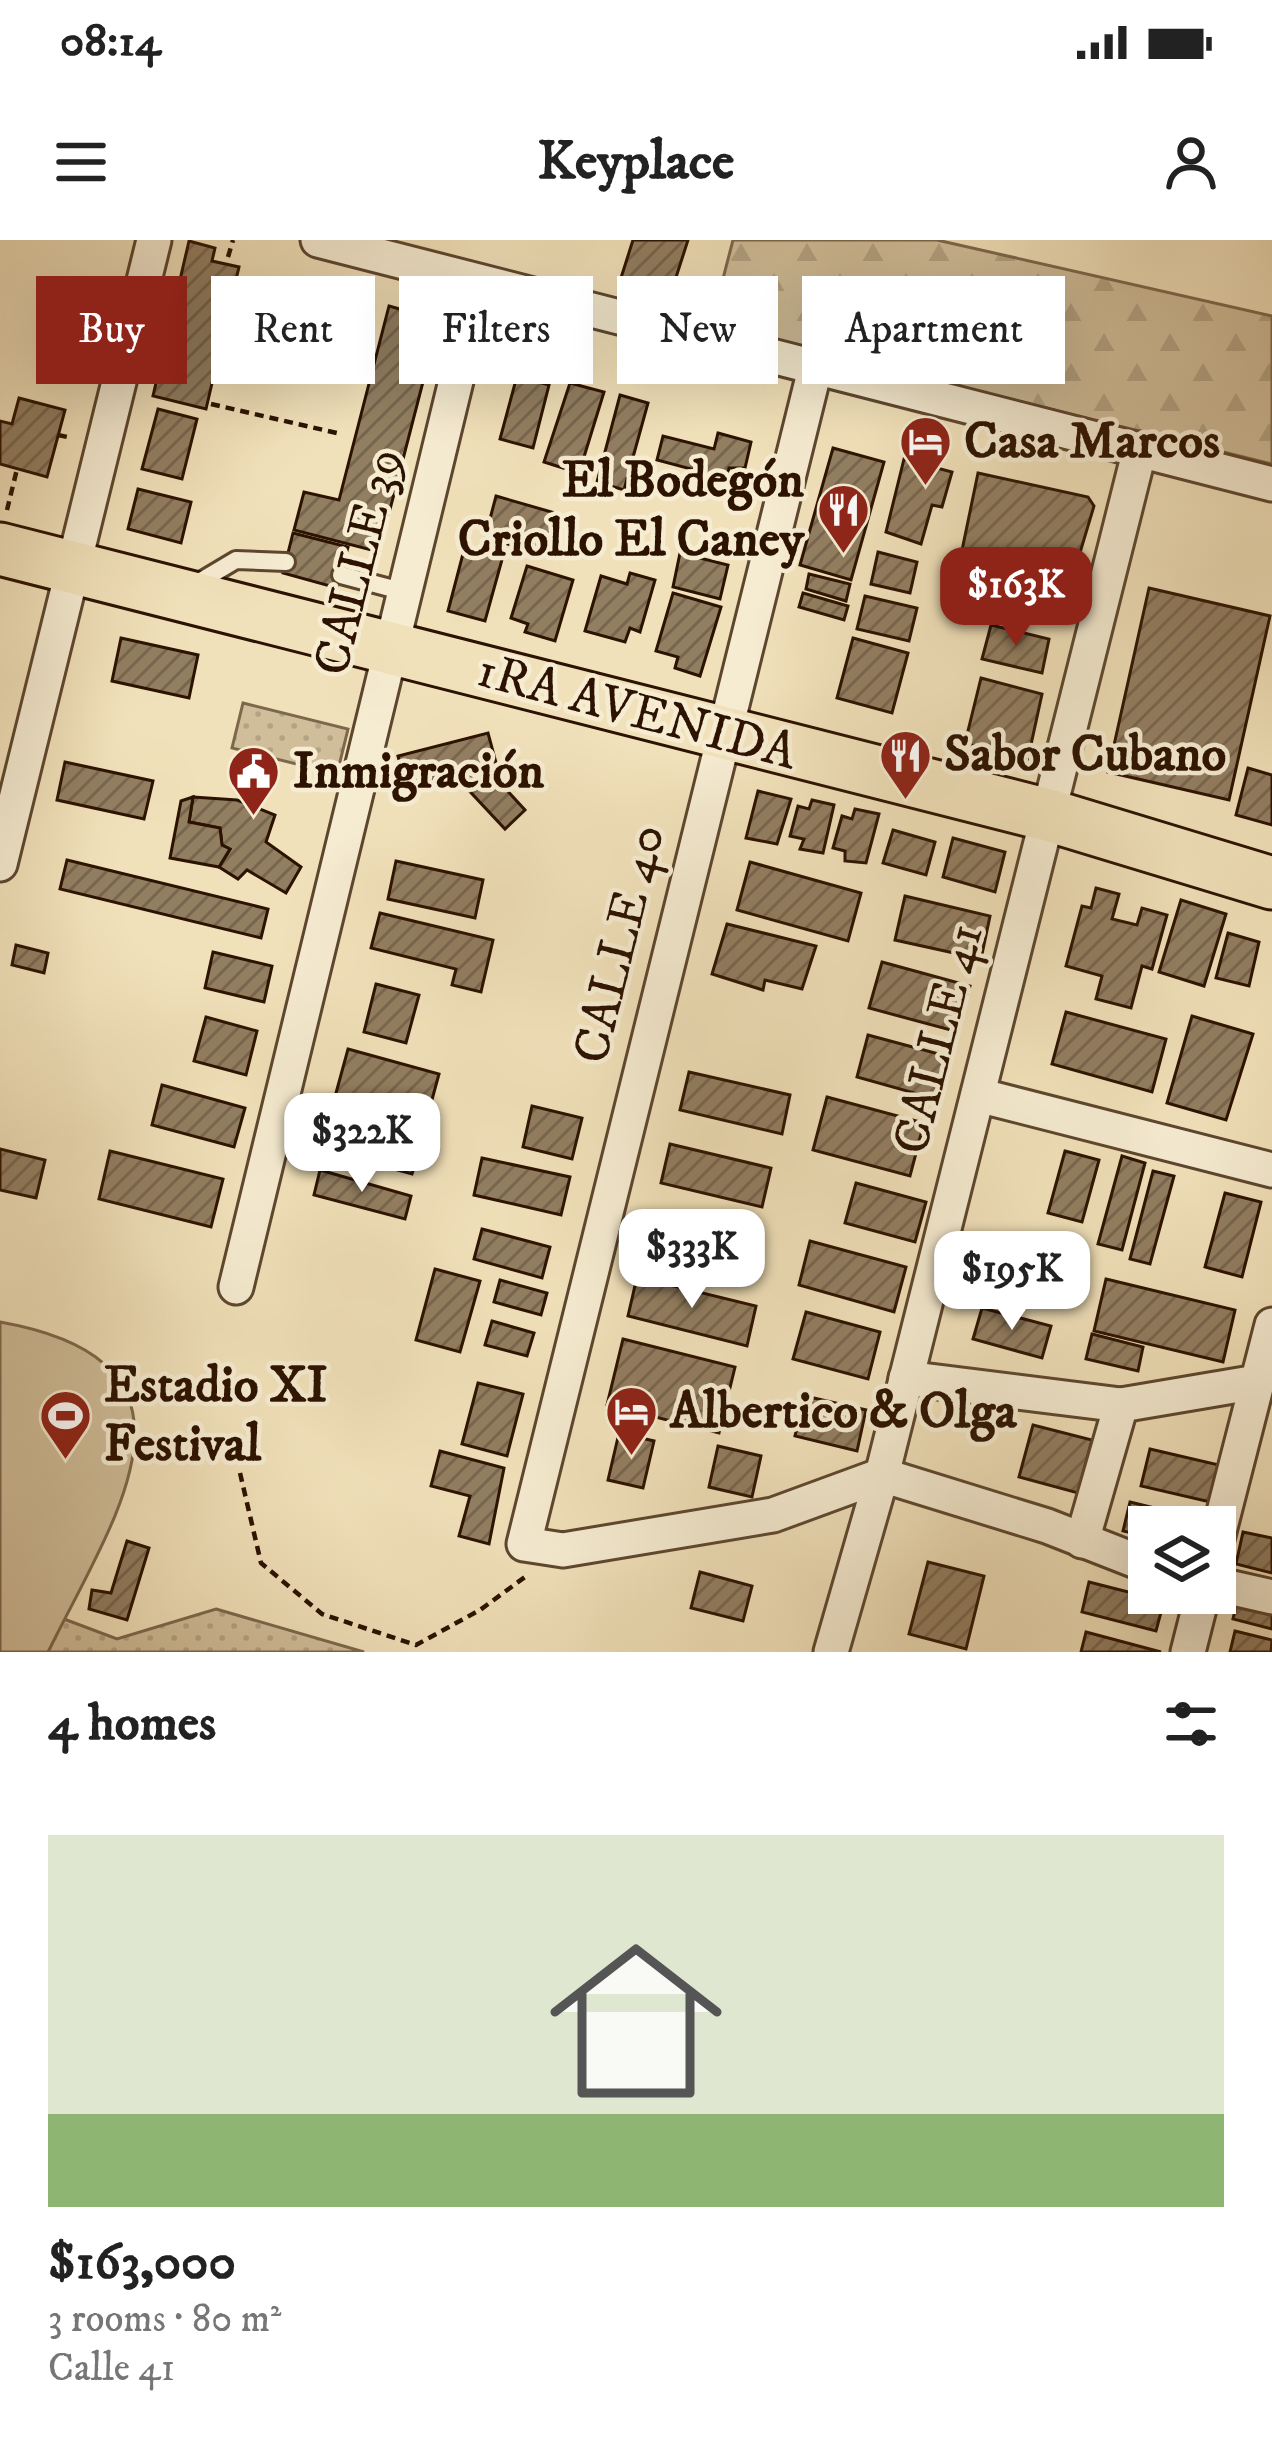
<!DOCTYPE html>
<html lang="en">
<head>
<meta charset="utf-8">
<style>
  body { margin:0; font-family:"IM FELL DW Pica",serif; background:#f2f2f2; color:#222; height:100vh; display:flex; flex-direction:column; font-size:45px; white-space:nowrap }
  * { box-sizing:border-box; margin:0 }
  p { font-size:39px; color:#767676 }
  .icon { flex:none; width:66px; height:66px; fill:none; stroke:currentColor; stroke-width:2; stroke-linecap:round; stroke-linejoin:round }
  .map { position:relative; height:1412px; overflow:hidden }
  .details { display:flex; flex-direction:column; background:#fff; flex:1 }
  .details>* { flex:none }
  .hud { position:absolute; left:36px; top:36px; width:1200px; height:108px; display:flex; gap:24px }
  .controls { position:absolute; left:1128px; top:1266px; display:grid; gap:24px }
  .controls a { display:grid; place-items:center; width:108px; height:108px; border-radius:0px; background:#fff; box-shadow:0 12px 48px #0002; font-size:60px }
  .price { position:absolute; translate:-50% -102px; padding:0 27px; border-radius:24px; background:#fff; color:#222; font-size:39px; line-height:78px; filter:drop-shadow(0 3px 6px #0008) }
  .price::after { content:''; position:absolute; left:50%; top:72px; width:36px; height:27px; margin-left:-18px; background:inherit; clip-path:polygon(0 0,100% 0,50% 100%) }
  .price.selected { background:#8f2418; color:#fff }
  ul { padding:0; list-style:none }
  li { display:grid; align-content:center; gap:24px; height:636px; padding:0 48px }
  li span { display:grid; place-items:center; height:372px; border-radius:0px; color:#555 }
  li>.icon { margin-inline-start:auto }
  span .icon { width:216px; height:216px; fill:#fffc; stroke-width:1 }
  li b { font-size:51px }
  h2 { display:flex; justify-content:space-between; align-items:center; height:144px; padding:0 48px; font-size:51px }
  .tag { padding:0 42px; border-radius:0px; background:#fff; box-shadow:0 12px 48px #0002; font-size:42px; line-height:108px }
  .tag.selected { background:#8f2418; color:#fff }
  .status { display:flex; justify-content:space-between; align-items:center; height:84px; padding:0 60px; background:#fff; direction:ltr }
  .status svg { height:33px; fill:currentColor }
  header { display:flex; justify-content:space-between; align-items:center; height:156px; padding:0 48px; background:#fff; font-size:54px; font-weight:800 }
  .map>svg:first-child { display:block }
  .grass { fill:url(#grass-dots); stroke:#7e684d; stroke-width:3 }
  .forest { fill:url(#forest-firs); stroke:#7e684d; stroke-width:3 }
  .pitch { fill:#d0be9a; stroke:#7e684d; stroke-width:3 }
  .water { fill:url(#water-rules); stroke:#7a644a; stroke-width:3 }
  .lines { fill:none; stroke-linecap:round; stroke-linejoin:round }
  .shore { stroke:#6d563e; stroke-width:3 }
  .building { fill:url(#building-hatch); stroke:#2c1200; stroke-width:3 }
  .service-casing { stroke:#5d462e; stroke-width:22 }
  .minor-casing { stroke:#5d462e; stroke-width:39 }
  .primary-casing { stroke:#2c1200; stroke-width:57 }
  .path { stroke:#2c1200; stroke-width:4.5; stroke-dasharray:9 6; stroke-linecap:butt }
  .service { stroke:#f6ecd2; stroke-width:16 }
  .minor { stroke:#f6ecd2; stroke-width:33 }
  .primary { stroke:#f1e1ba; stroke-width:51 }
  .labels { text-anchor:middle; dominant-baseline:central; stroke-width:9; stroke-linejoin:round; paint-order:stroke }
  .poi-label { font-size:51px; font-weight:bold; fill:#2c1200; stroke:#f6ecd2; text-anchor:start }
  .street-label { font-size:51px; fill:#2c1200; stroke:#f6ecd2 }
</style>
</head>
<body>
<div class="status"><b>08:14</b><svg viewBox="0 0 49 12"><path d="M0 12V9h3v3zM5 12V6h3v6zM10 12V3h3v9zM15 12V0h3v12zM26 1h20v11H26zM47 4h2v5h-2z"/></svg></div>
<header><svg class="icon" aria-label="menu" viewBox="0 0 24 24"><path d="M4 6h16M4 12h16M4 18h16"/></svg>Keyplace<svg class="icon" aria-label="person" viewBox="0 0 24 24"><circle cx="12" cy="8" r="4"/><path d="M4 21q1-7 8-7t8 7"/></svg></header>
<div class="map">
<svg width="1272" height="1412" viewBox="0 0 1272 1412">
  <defs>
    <pattern id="grass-dots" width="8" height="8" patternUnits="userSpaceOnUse" patternTransform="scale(3)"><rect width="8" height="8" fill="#d0be9a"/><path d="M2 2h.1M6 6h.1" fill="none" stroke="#b3a283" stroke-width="1.8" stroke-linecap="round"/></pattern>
    <pattern id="forest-firs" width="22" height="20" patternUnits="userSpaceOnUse" patternTransform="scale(3)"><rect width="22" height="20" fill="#d0be9a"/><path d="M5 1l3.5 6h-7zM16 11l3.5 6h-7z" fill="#b3a283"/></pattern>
    <pattern id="water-rules" width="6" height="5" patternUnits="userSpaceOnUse" patternTransform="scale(3)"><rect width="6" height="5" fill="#ae9b7b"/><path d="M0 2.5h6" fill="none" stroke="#8e7d62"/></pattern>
    <pattern id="building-hatch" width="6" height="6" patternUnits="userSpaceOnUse" patternTransform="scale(3)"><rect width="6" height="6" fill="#927e61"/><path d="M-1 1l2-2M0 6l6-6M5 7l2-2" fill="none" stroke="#77664e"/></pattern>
  </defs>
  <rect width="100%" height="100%" fill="#f1e1ba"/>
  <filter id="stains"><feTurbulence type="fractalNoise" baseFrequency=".00167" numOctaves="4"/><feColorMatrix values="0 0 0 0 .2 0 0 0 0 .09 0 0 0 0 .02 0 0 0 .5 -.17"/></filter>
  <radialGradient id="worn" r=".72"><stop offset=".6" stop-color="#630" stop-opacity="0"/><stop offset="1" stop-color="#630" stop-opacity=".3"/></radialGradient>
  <g class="grass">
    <path d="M243 463 348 489 337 534 232 508Z"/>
    <path d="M216 1369 364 1412H48L64 1379 117 1399Z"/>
  </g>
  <path class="forest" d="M733 0H937L1272 76V224L711 85Z"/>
  <path class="pitch" d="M0 1082C225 1122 115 1276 48 1412H0Z"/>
  <circle class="water" cx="300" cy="93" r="37"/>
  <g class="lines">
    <circle class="shore" cx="300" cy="93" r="25"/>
  </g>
  <g class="building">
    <path d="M633 0H688L670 56 620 41Z"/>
    <path d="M189 1 215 8 212 21 239 27 206 169 153 156Z"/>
    <path d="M389 66 439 80 379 312 294 290 304 252 339 260Z"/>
    <path d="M517 136 549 145 533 208 500 199Z"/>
    <path d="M570 143 604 152 579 233 544 222Z"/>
    <path d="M620 155 648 163 624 250 597 242Z"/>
    <path d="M19 158 65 170 47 237 0 224V181L12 184Z"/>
    <path d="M158 169 197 179 182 239 142 229Z"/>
    <path d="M718 193 751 202 745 228H729L722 255 691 247 695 230 657 220 663 196 714 209Z"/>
    <path d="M833 208 884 222 851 340 800 325Z"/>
    <path d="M904 219 952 232 942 267 932 265 921 304 886 292Z"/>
    <path d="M978 233 1088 257 1094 266 1061 376 954 349Z"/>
    <path d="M138 249 191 262 181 303 128 289Z"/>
    <path d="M496 256 555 273 544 314 485 298Z"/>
    <path d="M293 293 348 307 337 348 283 333Z"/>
    <path d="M465 306 503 316 485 381 448 371Z"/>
    <path d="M878 312 917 322 910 353 871 344Z"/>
    <path d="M680 313 728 325 720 359 673 347Z"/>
    <path d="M527 326 573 340 555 401 525 392 528 384 511 378Z"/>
    <path d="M630 333 655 340 640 392 630 388 625 402 585 391 601 336 627 344Z"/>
    <path d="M809 334 850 344 846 361 806 349Z"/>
    <path d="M1149 348 1270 376 1229 560 1108 532Z"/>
    <path d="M673 353 721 367 700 436 675 428 678 417 656 411Z"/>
    <path d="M803 353 848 366 844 380 799 367Z"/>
    <path d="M865 356 917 368 909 401 857 389Z"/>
    <path d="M991 385 1049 399 1042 433 982 419Z"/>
    <path d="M121 398 198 415 189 458 112 441Z"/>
    <path d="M853 398 908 413 892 473 837 458Z"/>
    <path d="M981 438 1042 454 1027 523 965 503Z"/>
    <path d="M488 493 502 545 525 570 505 589 460 541 440 547 438 541 405 543 398 516Z"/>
    <path d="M65 522 153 541 144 579 57 560Z"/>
    <path d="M1248 528 1272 535V585L1236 575Z"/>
    <path d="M758 551 791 559 777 604 746 598Z"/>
    <path d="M193 557 237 560 275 575 266 602 301 627 286 653 247 630 238 639 219 627 230 609 222 605 220 588 189 582Z"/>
    <path d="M193 557 189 582 220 588 222 605 230 609 219 627 170 618 181 561Z"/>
    <path d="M812 560 834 565 823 613 800 609 804 599 790 596 798 566 809 569Z"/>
    <path d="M855 569 879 574 866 623 845 621V611L833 608 842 576 852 579Z"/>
    <path d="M893 590 935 602 926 635 883 623Z"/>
    <path d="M953 598 1005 612 995 652 943 637Z"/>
    <path d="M67 620 268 669 261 698 60 649Z"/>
    <path d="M396 621 483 640 475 678 388 659Z"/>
    <path d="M750 622 861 653 848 701 737 670Z"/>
    <path d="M1096 648 1119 654 1112 679 1137 685 1142 668 1167 675 1152 729 1142 726 1131 768 1096 759 1102 736 1066 726 1082 666 1091 668Z"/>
    <path d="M905 656 990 676 981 719 895 700Z"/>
    <path d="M1181 660 1226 674 1204 746 1159 732Z"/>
    <path d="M380 673 493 700 481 752 452 745 456 729 371 708Z"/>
    <path d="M727 684 816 706 802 749 765 740 763 750 712 734Z"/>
    <path d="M1228 693 1259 702 1249 746 1216 738Z"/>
    <path d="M16 705 48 713 44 733 12 725Z"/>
    <path d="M213 712 272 726 264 762 205 748Z"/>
    <path d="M882 722 970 746 958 792 869 768Z"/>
    <path d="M376 744 419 755 406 803 364 792Z"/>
    <path d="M1066 772 1166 799 1152 852 1052 824Z"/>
    <path d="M1192 776 1253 794 1226 880 1167 863Z"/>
    <path d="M206 777 257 791 246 835 194 821Z"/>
    <path d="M868 795 950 817 939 860 857 837Z"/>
    <path d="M348 809 439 834 424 889 333 864Z"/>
    <path d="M689 832 790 855 782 894 680 870Z"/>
    <path d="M162 845 245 868 234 907 152 885Z"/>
    <path d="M827 857 924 883 910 936 813 910Z"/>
    <path d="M532 866 582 878 572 919 523 907Z"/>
    <path d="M331 883 420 907 412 934 324 910Z"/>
    <path d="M670 904 771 928 762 967 661 943Z"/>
    <path d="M0 909 45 920 36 958 0 950Z"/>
    <path d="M110 911 223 939 211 987 99 959Z"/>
    <path d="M1065 911 1099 920 1082 982 1048 973Z"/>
    <path d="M1122 916 1145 923 1122 1010 1098 1004Z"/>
    <path d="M482 918 570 937 561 975 474 955Z"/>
    <path d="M320 930 411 956 405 979 314 955Z"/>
    <path d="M1153 931 1174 936 1150 1024 1130 1019Z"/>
    <path d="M856 943 926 962 915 1002 845 983Z"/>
    <path d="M1225 953 1261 962 1242 1037 1205 1027Z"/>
    <path d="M660 974 761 998 752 1036 651 1012Z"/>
    <path d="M482 989 550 1007 542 1038 474 1019Z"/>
    <path d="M810 1001 906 1027 894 1072 799 1045Z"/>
    <path d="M994 1016 1059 1034 1051 1067 985 1049Z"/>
    <path d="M435 1029 480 1041 460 1112 416 1100Z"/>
    <path d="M637 1037 756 1066 747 1106 628 1076Z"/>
    <path d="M1106 1039 1235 1070 1223 1122 1094 1091Z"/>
    <path d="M500 1040 547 1053 541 1075 494 1062Z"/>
    <path d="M982 1068 1051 1086 1042 1118 973 1099Z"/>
    <path d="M806 1072 880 1092 868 1139 793 1119Z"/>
    <path d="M492 1081 534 1093 527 1116 485 1105Z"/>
    <path d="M1092 1094 1143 1107 1138 1131 1086 1119Z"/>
    <path d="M623 1099 735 1127 719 1193 607 1165Z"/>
    <path d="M478 1143 523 1154 507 1216 462 1204Z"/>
    <path d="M805 1156 866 1170 857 1211 795 1196Z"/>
    <path d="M1033 1185 1092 1200 1078 1253 1019 1237Z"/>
    <path d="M619 1193 654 1201 643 1248 608 1240Z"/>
    <path d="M718 1206 761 1216 752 1257 709 1247Z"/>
    <path d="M1150 1209 1232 1228 1223 1265 1141 1246Z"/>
    <path d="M440 1211 504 1228 489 1304 459 1296 470 1256 431 1246Z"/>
    <path d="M1130 1262 1220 1284 1149 1287V1297L1123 1291Z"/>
    <path d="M1243 1292 1272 1298V1333L1236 1324Z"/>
    <path d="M127 1301 149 1308 127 1380 89 1369 92 1350 111 1353Z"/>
    <path d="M928 1322 984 1336 966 1409 909 1394Z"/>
    <path d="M700 1332 752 1346 743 1381 691 1368Z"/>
    <path d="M1089 1342 1164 1361 1156 1391 1082 1372Z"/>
    <path d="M1238 1357 1272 1365V1389L1233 1379Z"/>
    <path d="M1235 1391 1272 1400 1271 1412H1230Z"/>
    <path d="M1086 1392 1161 1412H1081Z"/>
  </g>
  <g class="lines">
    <defs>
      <g id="service">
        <path d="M80 78 133 90"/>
        <path d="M341 335 405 352"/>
        <path d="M194 345 236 320 286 322"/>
      </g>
      <g id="minor">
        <path d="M318 0 1272 244"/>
        <path d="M815 129 524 1304 563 1310 773 1275 882 1235 1047 1286 1149 1326"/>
        <path d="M0 624 154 0"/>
        <path d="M978 855 1272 930"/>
        <path d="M236 1047 480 42"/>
        <path d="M906 1138 1121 1165 1257 1142"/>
        <path d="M1082 1301 1121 1165"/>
        <path d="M1215 1307 1272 1085"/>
        <path d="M1215 1344 1272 1357"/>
        <path d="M831 1412 882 1235 1140 209"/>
        <path d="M1188 1412 1203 1353"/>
      </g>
      <path id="primary" d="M0 309 1048 575 1272 643"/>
    </defs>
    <use href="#service" class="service-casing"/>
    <use href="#minor" class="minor-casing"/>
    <use href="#primary" class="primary-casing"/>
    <g class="path">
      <path d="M228 17 233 0"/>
      <path d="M211 164 341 194"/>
      <path d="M58 195 72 198"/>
      <path d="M7 270 17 229"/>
      <path d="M240 1233 261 1323 322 1374 416 1405 480 1370 529 1334"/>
    </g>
    <use href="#service" class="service"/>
    <use href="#minor" class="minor"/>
    <use href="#primary" class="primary"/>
  </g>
  <defs>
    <symbol id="hotel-pin" viewBox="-11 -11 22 30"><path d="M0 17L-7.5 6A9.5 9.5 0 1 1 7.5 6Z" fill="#8f2418" stroke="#f6ecd2"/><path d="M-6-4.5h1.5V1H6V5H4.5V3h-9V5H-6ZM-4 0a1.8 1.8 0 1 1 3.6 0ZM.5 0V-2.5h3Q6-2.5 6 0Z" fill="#fff"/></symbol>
    <symbol id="restaurant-pin" viewBox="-11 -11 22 30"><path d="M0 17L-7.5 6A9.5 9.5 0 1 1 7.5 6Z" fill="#8f2418" stroke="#f6ecd2"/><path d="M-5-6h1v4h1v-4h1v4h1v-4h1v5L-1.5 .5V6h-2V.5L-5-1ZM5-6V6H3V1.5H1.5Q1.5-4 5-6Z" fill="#fff"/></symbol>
    <symbol id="civic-pin" viewBox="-11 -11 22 30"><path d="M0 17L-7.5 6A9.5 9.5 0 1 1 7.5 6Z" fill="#8f2418" stroke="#f6ecd2"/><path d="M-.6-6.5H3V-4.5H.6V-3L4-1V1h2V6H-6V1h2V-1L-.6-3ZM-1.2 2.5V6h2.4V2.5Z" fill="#fff"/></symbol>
    <symbol id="stadium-pin" viewBox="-11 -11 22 30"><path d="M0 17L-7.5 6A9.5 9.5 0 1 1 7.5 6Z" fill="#8f2418" stroke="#f6ecd2"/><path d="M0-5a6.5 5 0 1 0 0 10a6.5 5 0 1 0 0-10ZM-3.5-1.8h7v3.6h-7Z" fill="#fff"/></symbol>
  </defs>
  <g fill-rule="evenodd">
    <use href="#hotel-pin" x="896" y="172" width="59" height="81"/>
    <use href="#restaurant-pin" x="814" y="240" width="59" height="81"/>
    <use href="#restaurant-pin" x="876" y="486" width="59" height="81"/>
    <use href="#civic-pin" x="224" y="502" width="59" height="81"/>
    <use href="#hotel-pin" x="602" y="1142" width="59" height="81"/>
    <use href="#stadium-pin" x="36" y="1146" width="59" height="81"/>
  </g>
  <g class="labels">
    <g class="poi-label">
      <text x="964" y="202">Casa Marcos</text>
      <text x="804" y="241" text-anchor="end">El Bodegón<tspan x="804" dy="59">Criollo El Caney</tspan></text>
      <text x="944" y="515">Sabor Cubano</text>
      <text x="293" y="532">Inmigración</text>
      <text x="104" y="1146">Estadio XI<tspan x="104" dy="59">Festival</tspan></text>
      <text x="670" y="1172">Albertico &amp; Olga</text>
    </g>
    <g class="street-label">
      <text transform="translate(359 322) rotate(-76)">CALLE 39</text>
      <text transform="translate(637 472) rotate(15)">1RA AVENIDA</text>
      <text transform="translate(620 704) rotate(-76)">CALLE 40</text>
      <text transform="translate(939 799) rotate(-76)">CALLE 41</text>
    </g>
  </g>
  <rect width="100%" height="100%" filter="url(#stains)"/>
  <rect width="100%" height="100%" fill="url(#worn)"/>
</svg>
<div class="controls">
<a><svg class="icon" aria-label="layers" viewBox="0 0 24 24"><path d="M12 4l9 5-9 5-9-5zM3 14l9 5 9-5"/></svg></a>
</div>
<b class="price selected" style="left:1016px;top:409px">$163K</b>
<b class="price" style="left:362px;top:955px">$322K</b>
<b class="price" style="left:692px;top:1071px">$333K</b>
<b class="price" style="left:1012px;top:1093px">$195K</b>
<div class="hud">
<a class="tag selected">Buy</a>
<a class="tag">Rent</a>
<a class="tag">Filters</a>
<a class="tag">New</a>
<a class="tag">Apartment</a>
</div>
</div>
<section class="details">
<h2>4 homes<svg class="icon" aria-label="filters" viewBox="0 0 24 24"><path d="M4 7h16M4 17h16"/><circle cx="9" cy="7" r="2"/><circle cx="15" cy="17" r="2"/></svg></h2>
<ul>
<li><span style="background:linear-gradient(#dfe7d0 75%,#8fb573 0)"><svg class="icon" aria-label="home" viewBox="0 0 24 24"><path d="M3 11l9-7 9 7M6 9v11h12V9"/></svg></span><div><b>$163,000</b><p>3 rooms · 80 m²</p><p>Calle 41</p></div></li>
</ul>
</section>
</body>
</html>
